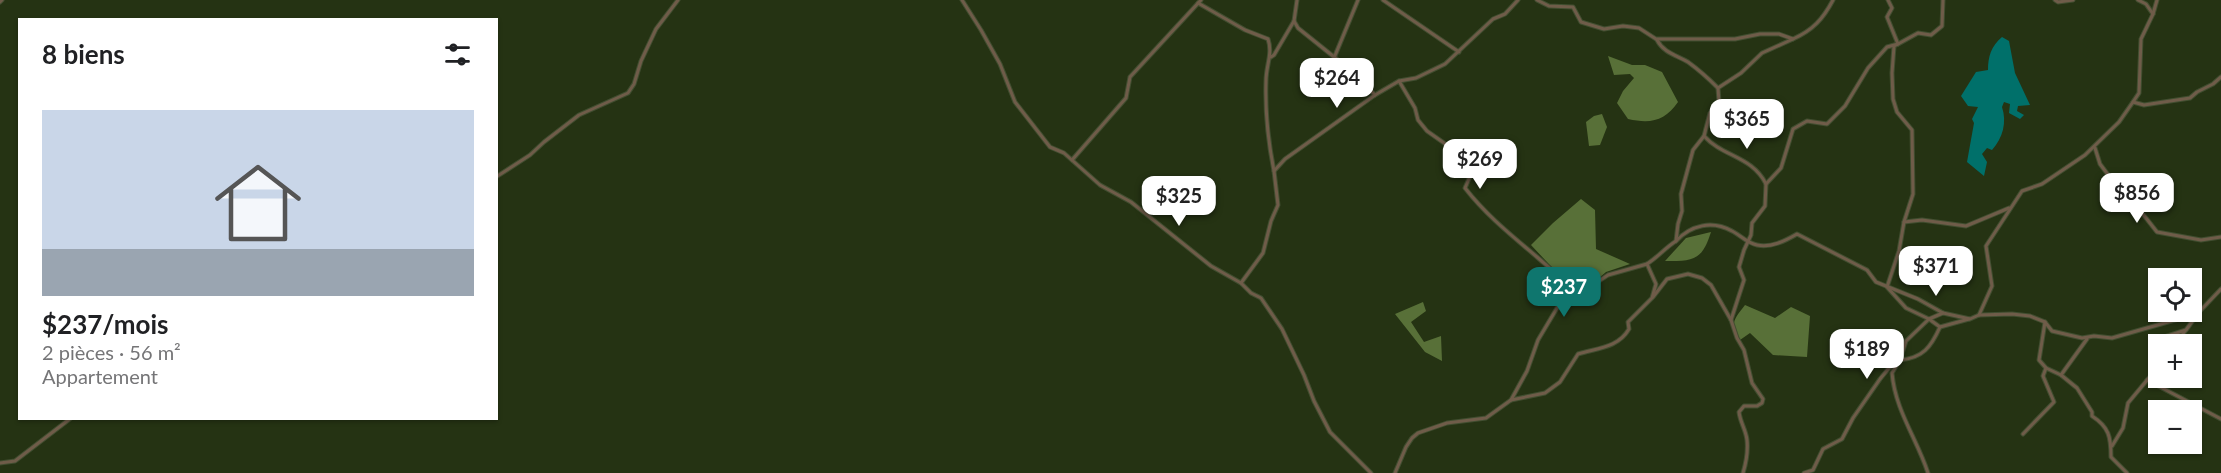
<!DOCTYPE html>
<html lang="fr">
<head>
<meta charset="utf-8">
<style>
  body { margin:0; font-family:Lato,sans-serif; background:#f6f6f6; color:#202124; height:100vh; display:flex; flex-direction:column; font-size:22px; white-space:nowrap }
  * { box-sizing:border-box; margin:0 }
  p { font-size:20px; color:#757577 }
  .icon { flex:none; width:33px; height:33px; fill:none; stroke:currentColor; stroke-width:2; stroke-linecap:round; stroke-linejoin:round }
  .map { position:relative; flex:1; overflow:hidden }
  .panel { position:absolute; left:18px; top:18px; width:480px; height:402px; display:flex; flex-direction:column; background:#fff; border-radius:0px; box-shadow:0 2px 4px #0004 }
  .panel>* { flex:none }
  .controls { position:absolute; left:2148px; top:268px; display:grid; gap:12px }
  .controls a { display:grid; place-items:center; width:54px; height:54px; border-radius:0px; background:#fff; box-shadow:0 2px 4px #0004; font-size:30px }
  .price { position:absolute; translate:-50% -51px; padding:0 14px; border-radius:12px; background:#fff; color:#222; font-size:20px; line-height:39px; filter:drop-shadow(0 2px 3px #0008) }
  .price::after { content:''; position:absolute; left:50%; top:36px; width:18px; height:14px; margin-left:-9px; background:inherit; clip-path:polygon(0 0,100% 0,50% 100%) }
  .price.active { background:#0f766e; color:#fff }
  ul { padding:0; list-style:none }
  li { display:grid; align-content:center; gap:12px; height:318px; padding:0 24px }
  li+li { border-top:2px solid #e0e0e0 }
  li span { display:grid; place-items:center; height:186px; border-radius:0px; color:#555 }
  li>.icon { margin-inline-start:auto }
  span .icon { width:108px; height:108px; fill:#fffc; stroke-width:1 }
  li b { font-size:26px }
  h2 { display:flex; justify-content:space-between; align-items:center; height:72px; padding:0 24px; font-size:26px }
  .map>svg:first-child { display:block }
  .forest { fill:#587038 }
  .water { fill:#00706a }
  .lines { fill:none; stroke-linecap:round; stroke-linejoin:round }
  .minor-casing { stroke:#414e30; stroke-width:5 }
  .minor { stroke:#6f5c49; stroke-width:3 }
</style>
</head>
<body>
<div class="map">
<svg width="2221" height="473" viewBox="0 0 2221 473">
  <rect width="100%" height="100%" fill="#253313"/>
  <g class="forest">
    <path d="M1608 56 1632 65H1645L1662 72 1678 102C1665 121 1651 124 1628 119L1617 103 1623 91 1634 78 1630 74 1614 75Z"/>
    <path d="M1602 114 1607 127 1600 145 1589 146 1586 122 1594 116Z"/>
    <path d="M1581 199 1595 210 1596 249 1630 264 1606 272 1586 289 1580 280 1576 281 1567 275 1561 277 1531 245 1553 223Z"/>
    <path d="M1711 232C1702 261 1693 261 1665 261L1686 238Z"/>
    <path d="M1423 302 1426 311 1411 322 1424 342 1441 336 1442 361 1425 352 1395 314Z"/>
    <path d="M1745 305 1775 318 1791 307 1810 316 1807 357 1773 355 1750 333 1740 340C1728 325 1735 318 1745 305Z"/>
  </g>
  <path class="water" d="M2002 37 2009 41 2015 73 2030 105 2018 106 2017 111 2024 115 2020 119 2009 113 2010 104 2004 102 2002 107C2007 122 2003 138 1992 150L1987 148 1982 154 1987 162 1984 176 1967 162 1974 123 1972 119 1978 107 1968 106 1961 96 1976 72 1988 70C1988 57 1991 46 2002 37Z"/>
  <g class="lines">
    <defs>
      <g id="minor">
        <path d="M962 0 981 30 1000 64 1015 102 1050 147 1064 153 1100 185 1131 202 1211 266 1241 283 1251 293 1261 298 1282 329 1304 375 1314 401 1330 432 1371 473"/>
        <path d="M1297 0 1294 21 1298 28 1354 73 1375 95"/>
        <path d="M1383 0 1459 52"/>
        <path d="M1537 0 1549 6 1573 7 1581 22 1604 29 1623 26 1639 28 1656 39H1735L1760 34H1779L1793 39C1813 30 1823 19 1833 0"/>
        <path d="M1888 0 1892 8 1887 17 1898 44 1894 46 1892 73 1893 99 1897 112 1912 130 1913 194 1904 222 1899 251 1887 287 1906 308 1929 319 1940 327"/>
        <path d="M2055 0 2058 2 2073 0"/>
        <path d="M2138 0 2146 4 2153 14"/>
        <path d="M0 2 2 0"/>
        <path d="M1198 3 1245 30 1268 39C1273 54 1266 65 1266 81 1265 112 1268 141 1274 171"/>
        <path d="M1657 40C1664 53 1676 55 1688 62 1699 70 1709 79 1718 88"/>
        <path d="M1271 57 1274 55 1294 21"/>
        <path d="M1334 58 1358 0"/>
        <path d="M1399 81 1415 108 1418 120 1427 131 1444 143 1471 174 1465 188C1486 215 1511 235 1537 257 1552 270 1565 282 1581 293"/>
        <path d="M2133 102 2144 105 2190 98 2197 92 2213 84 2221 77"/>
        <path d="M1704 136C1723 157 1752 156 1766 184"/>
        <path d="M2095 148 2100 164 2121 192 2135 204 2157 232 2201 240 2221 237"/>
        <path d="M1072 160 1126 98 1130 77 1201 0"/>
        <path d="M496 177 530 155 544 142 579 115 628 93 634 84 641 61 656 29 678 0"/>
        <path d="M1904 222 1922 220 1966 226 2009 208"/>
        <path d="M1676 241C1691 225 1712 220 1732 231 1740 235 1747 243 1757 245 1771 248 1785 241 1797 234L1867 270 1876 282 1918 299 1943 313 1970 319 1979 315 2012 314 2030 316 2045 322 2052 331 2082 338 2094 336 2112 338 2189 316 2200 311 2221 289"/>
        <path d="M1241 283 1263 253 1271 221 1278 205 1274 171 1285 159 1375 95 1399 81 1416 78 1445 64 1493 19 1505 14 1518 0"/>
        <path d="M1653 297 1667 279 1688 274 1702 278 1711 285 1731 320 1737 338 1744 350 1752 383 1763 399 1762 403 1757 406H1744L1739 412C1740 422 1746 430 1747 440 1748 450 1746 463 1743 473"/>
        <path d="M1979 315 1992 286 1986 246 2022 191 2042 184 2085 155 2119 122 2133 102 2139 93 2141 39 2153 14 2157 0"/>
        <path d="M1731 320 1744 280 1739 267 1744 250 1751 235 1752 223 1765 206 1766 184 1781 168 1793 129 1807 121 1827 124 1845 106 1868 68 1887 47 1898 44 1918 33 1931 35 1942 26 1943 0"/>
        <path d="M2045 322 2039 360 2046 368 2061 375 2087 339"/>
        <path d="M2155 340 2186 330 2199 312"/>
        <path d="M2175 345 2185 331"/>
        <path d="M2061 375 2077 388 2092 412V416C2109 427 2111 437 2111 457L2127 473"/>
        <path d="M2147 380 2221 419"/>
        <path d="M1511 400 1527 371 1538 340 1560 303 1581 293 1608 275 1647 264"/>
        <path d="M2023 434 2054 402 2043 376 2046 368"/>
        <path d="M2112 446 2123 428 2128 403 2158 367"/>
        <path d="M0 463 15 461 71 418"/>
        <path d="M1395 473 1406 447 1412 438 1418 433 1447 423 1486 418 1511 400 1545 393 1560 382 1578 354C1597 348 1618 348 1629 329L1628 322 1652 298 1656 284 1647 264C1658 257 1665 248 1676 241L1678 224 1682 211 1681 194 1693 150 1704 136 1710 113 1719 102 1718 88 1741 73 1762 53 1793 39"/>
        <path d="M1804 473 1813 470 1823 449 1842 439 1853 418 1880 379 1889 368 1900 360 1906 341 1929 319 1943 313"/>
        <path d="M1928 473C1917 439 1895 410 1892 373L1900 360C1923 358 1931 347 1940 327L1969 319"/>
      </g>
    </defs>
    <use href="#minor" class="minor-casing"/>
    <use href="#minor" class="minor"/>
  </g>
</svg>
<div class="controls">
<a><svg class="icon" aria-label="locate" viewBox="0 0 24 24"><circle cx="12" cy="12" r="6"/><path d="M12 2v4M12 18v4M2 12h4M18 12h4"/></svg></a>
<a>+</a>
<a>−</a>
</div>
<b class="price" style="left:1337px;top:109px">$264</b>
<b class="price" style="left:1747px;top:150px">$365</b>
<b class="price" style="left:1480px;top:190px">$269</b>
<b class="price" style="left:2137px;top:224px">$856</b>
<b class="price" style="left:1179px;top:227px">$325</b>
<b class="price" style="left:1936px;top:297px">$371</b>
<b class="price active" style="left:1564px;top:318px">$237</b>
<b class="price" style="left:1867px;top:380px">$189</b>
<section class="panel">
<h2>8 biens<svg class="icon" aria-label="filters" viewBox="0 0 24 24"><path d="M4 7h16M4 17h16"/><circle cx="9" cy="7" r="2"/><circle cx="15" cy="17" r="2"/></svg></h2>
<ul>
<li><span style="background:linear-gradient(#c9d6e8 75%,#9aa5b1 0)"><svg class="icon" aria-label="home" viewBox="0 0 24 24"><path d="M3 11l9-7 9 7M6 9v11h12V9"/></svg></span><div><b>$237/mois</b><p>2 pièces · 56 m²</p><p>Appartement</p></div></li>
</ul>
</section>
</div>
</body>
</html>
